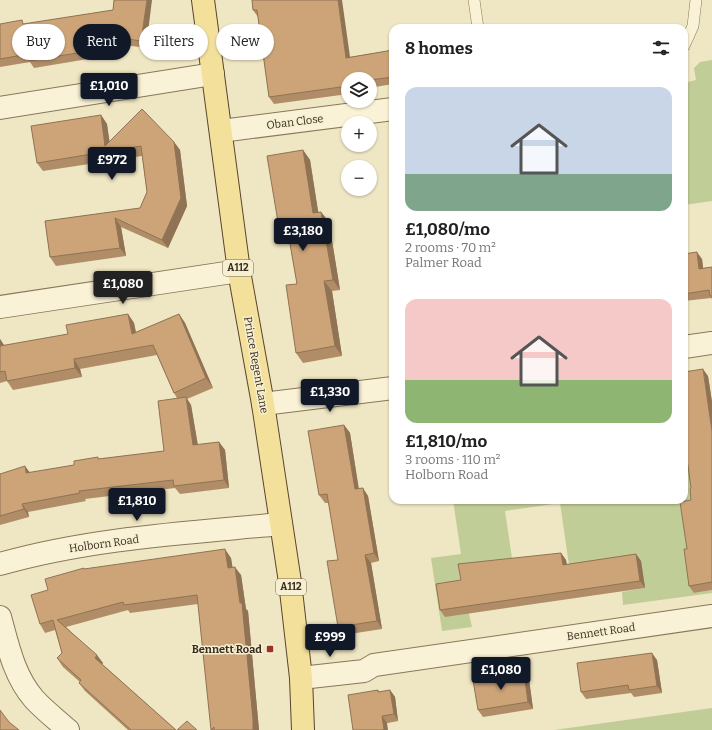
<!DOCTYPE html>
<html lang="en">
<head>
<meta charset="utf-8">
<style>
  body { margin:0; font-family:Bitter,serif; background:#f2f2f2; color:#222; height:100vh; display:flex; flex-direction:column; font-size:15px; white-space:nowrap }
  * { box-sizing:border-box; margin:0 }
  p { font-size:13px; color:#767676 }
  .icon { flex:none; width:22px; height:22px; fill:none; stroke:currentColor; stroke-width:2; stroke-linecap:round; stroke-linejoin:round }
  .map { position:relative; flex:1; overflow:hidden }
  .details { position:absolute; left:389px; top:24px; width:299px; height:480px; display:flex; flex-direction:column; background:#fff; border-radius:12px; box-shadow:0 1px 3px #0004 }
  .details>* { flex:none }
  .hud { position:absolute; left:12px; top:24px; width:317px; height:36px; display:flex; gap:8px }
  .fabs { position:absolute; left:341px; top:72px; display:grid; gap:8px }
  .fabs a { display:grid; place-items:center; width:36px; height:36px; border-radius:50%; background:#fff; box-shadow:0 1px 3px #0004; font-size:20px }
  .price { position:absolute; translate:-50% -34px; padding:0 9px; border-radius:4px; background:#111827; color:#fff; font-size:13px; line-height:26px; filter:drop-shadow(0 1px 2px #0008) }
  .price::after { content:''; position:absolute; left:50%; top:24px; width:12px; height:9px; margin-left:-6px; background:inherit; clip-path:polygon(0 0,100% 0,50% 100%) }
  .price.active { background:#222; color:#fff }
  ul { padding:0; list-style:none }
  li { display:grid; align-content:center; gap:8px; height:212px; padding:0 16px }
  li span { display:grid; place-items:center; height:124px; border-radius:12px; color:#555 }
  li>.icon { margin-inline-start:auto }
  span .icon { width:72px; height:72px; fill:#fffc; stroke-width:1 }
  li b { font-size:17px }
  h2 { display:flex; justify-content:space-between; align-items:center; height:48px; padding:0 16px; font-size:17px }
  .chip { padding:0 14px; border-radius:18px; background:#fff; box-shadow:0 1px 3px #0004; font-size:14px; line-height:36px }
  .chip.active { background:#111827; color:#fff }
  .map>svg:first-child { display:block }
  .green { fill:#c1cd96 }
  .lines { fill:none; stroke-linecap:round; stroke-linejoin:round }
  .lane-casing { stroke:#897759; stroke-width:12 }
  .street-casing { stroke:#897759; stroke-width:24 }
  .primary-casing { stroke:#57452e; stroke-width:24 }
  .lane { stroke:#f9f2d6; stroke-width:11 }
  .street { stroke:#f9f2d6; stroke-width:22 }
  .primary { stroke:#f3e09a; stroke-width:22 }
  .wall { fill:#b08d67 }
  .shaded-wall { fill:#907354 }
  .building { fill:#cda478; stroke:#907354 }
  .poi-dot { fill:#993328; stroke:#f6efd2; stroke-width:1.5 }
  .labels { text-anchor:middle; dominant-baseline:central; stroke-width:3; stroke-linejoin:round; paint-order:stroke }
  .shield { fill:#f6efd2; stroke:#726754; stroke-width:1 }
  .shield-label { font-size:10px; font-weight:bold; fill:#392d1e }
  .street-label { font-size:11px; fill:#392d1e; stroke:#f6efd2 }
  .poi-label { font-size:11px; font-weight:bold; fill:#392d1e; stroke:#f6efd2; text-anchor:end }
</style>
</head>
<body>
<div class="map">
<svg width="712" height="730" viewBox="0 0 712 730">
  <rect width="100%" height="100%" fill="#efe6c3"/>
  <g class="green">
    <path d="M712 60V201L684 205V83L696 80 694 68 700 62Z"/>
    <path d="M684 408 693 476 694 593 712 590V593L623 605 622 592 645 588 570 572 560 503 505 511 513 565 469 614 472 627 442 631 431 558 461 554 453 500H684Z"/>
    <path d="M712 708V730H554Z"/>
  </g>
  <g class="lines">
    <defs>
      <g id="lane">
        <path d="M474 0 478 28"/>
        <path d="M684 46 693 26 696 0"/>
      </g>
      <g id="street">
        <path d="M0 108 213 74"/>
        <path d="M221 131 393 109"/>
        <path d="M0 307 239 271"/>
        <path d="M684 347 712 343"/>
        <path d="M263 404 393 388"/>
        <path d="M0 564C91 538 187 533 281 524"/>
        <path d="M0 617C8 646 14 676 34 699 44 710 57 720 68 730"/>
        <path d="M301 678 364 671 374 665 712 616"/>
      </g>
      <path id="primary" d="M203 0 239 271 263 404 290 582 301 678 303 730"/>
    </defs>
    <use href="#lane" class="lane-casing"/>
    <use href="#street" class="street-casing"/>
    <use href="#primary" class="primary-casing"/>
    <use href="#lane" class="lane"/>
    <use href="#street" class="street"/>
    <use href="#primary" class="primary"/>
  </g>
  <g class="wall">
    <path d="M114 0 146 48 97 41 100 57 34 68 30 62 0 67V24H25L113 10Z"/>
    <path d="M252 0 350 57 393 50V84L375 87V90L370 91V79H348V94L274 104 269 97 258 17 253 10Z"/>
    <path d="M101 115 107 124 109 142H174L180 150 187 206 168 248 121 227 126 256 56 266 50 257 45 221 140 208 147 192 142 156 43 171 37 163Z"/>
    <path d="M303 150 310 160 318 212H321L329 222 340 290 332 291 342 356 303 363 296 353 297 284 288 232H285L278 222Z"/>
    <path d="M684 254 702 259 703 268 712 267V299L711 298 684 301Z"/>
    <path d="M128 314 134 323 136 332 179 314 185 323 213 388 187 399 191 405 198 445 219 442 225 450 229 488 180 494 175 488 85 499 86 501 28 512 29 517 0 525V474L29 473 74 465 99 459 164 451 177 398 174 393 157 355 80 369 82 377 13 390 7 381 0 383V339L4 346 68 334Z"/>
    <path d="M708 376 712 402V590L694 593 689 586 687 549 691 500V488Z"/>
    <path d="M344 425 350 433 359 489 368 496 379 561 371 563 382 629 343 635 338 627V560L329 503H325L319 495Z"/>
    <path d="M561 553 566 560 567 565 636 554 641 561 645 588 445 617 440 610 461 580Z"/>
    <path d="M231 558 232 567 241 575 246 609 248 611 259 730H212L198 604 130 613 128 610 66 627 103 663 102 664 176 730H128L85 691 79 683 80 682 63 667 57 658 62 653 55 630 45 633 40 624 48 590 85 569Z"/>
    <path d="M657 660 662 693 634 697 631 693 586 699 581 692Z"/>
    <path d="M529 679 533 709 483 717 478 710Z"/>
    <path d="M378 690 379 692 390 690 395 697 398 721 353 730Z"/>
  </g>
  <g class="shaded-wall">
    <path d="M147 0H152L146 48 141 41Z"/>
    <path d="M338 0H342L351 64 346 58Z"/>
    <path d="M93 34 97 41 100 57 95 50Z"/>
    <path d="M370 80 375 87V90L370 83Z"/>
    <path d="M101 115 107 124 111 151 105 146Z"/>
    <path d="M174 142 180 150 187 206 168 248 162 240Z"/>
    <path d="M303 150 310 160 320 223 313 213Z"/>
    <path d="M321 212 329 222 340 290 333 280Z"/>
    <path d="M115 218 121 227 126 256 120 248Z"/>
    <path d="M697 252 702 259 704 276 699 269Z"/>
    <path d="M324 281 332 291 342 356 335 346Z"/>
    <path d="M128 314 134 323 138 344 132 334Z"/>
    <path d="M179 314 185 323 213 388 206 378Z"/>
    <path d="M0 339 4 345 6 356 0 347Z"/>
    <path d="M74 359 80 369 82 377 75 368Z"/>
    <path d="M703 369 708 376 712 402V431Z"/>
    <path d="M186 397 191 405 199 453 193 445Z"/>
    <path d="M344 425 350 433 360 498 355 489Z"/>
    <path d="M219 442 225 450 229 488 224 480Z"/>
    <path d="M25 466 31 474 26 473Z"/>
    <path d="M363 488 368 496 379 561 374 553Z"/>
    <path d="M22 504 28 512 29 517 24 509Z"/>
    <path d="M225 549 231 558 234 576 228 568Z"/>
    <path d="M561 553 566 560 568 572 563 565Z"/>
    <path d="M636 554 641 561 645 588 640 581Z"/>
    <path d="M365 555 371 563 382 629 377 621Z"/>
    <path d="M235 567 241 575 246 609 248 611 259 730H253L240 603Z"/>
    <path d="M652 653 657 660 662 693 657 686Z"/>
    <path d="M97 655 103 663 101 666 95 658Z"/>
    <path d="M524 672 529 679 533 709 528 702Z"/>
    <path d="M390 690 395 697 398 721 394 714Z"/>
    <path d="M382 716 387 723 388 730H384Z"/>
  </g>
  <g class="building">
    <path d="M114 0H147L141 41 93 34 95 50 29 61 28 54 0 59V24L22 20 23 24 113 10Z"/>
    <path d="M252 0H338L346 58 393 50V77L370 80V79H348V86L269 97 257 10H253Z"/>
    <path d="M142 109 174 142 181 198 162 240 115 218 120 248 50 257 45 221 140 208 147 192 141 146 37 163 31 126 101 115 105 146Z"/>
    <path d="M303 150 313 213 321 212 333 280 324 281 335 346 296 353 286 285 297 284 286 221 278 222 267 156Z"/>
    <path d="M697 252 699 269 712 267V296H710L709 290 684 294V254Z"/>
    <path d="M128 314 132 334 179 314 206 378 174 393 153 345 74 359 75 368 7 381 5 371 0 372V346L68 334 66 325Z"/>
    <path d="M703 369 712 431V582L689 586 684 549H687L680 502 691 500 690 489 691 488 684 437V372Z"/>
    <path d="M186 397 193 445 219 442 224 480 174 486 173 480 79 491 80 493 22 504 24 509 0 516V474L25 466 26 473 74 465V461L98 457V459L164 451 158 401Z"/>
    <path d="M344 425 355 489 363 488 374 553 365 555 377 621 338 627 327 561 338 560 327 494 319 495 308 431Z"/>
    <path d="M225 549 228 568 235 567 240 603H242L253 719V730H214V727L211 730 197 595 124 605 123 602 57 620 97 655 95 658 176 730H131L79 683 81 680 57 658 62 653 53 620 40 624 31 595 48 590 45 579 84 568V569Z"/>
    <path d="M561 553 563 565 636 554 640 581 440 610 436 584 461 580 458 564Z"/>
    <path d="M652 653 657 686 629 690 628 685 581 692 577 663Z"/>
    <path d="M524 672 528 702 478 710 473 680Z"/>
    <path d="M378 690V692L390 690 394 714 382 716 384 730H353L348 695Z"/>
    <path d="M0 710 9 722 19 730H0Z"/>
    <path d="M187 721 197 730H177Z"/>
  </g>
  <rect class="poi-dot" x="266" y="645" width="8" height="8" rx="2"/>
  <g class="labels">
    <g class="shield">
      <rect x="223" y="260" width="30" height="16" rx="3"/>
      <rect x="276" y="579" width="30" height="16" rx="3"/>
    </g>
    <g class="shield-label">
      <text x="238" y="268">A112</text>
      <text x="291" y="587">A112</text>
    </g>
    <g class="street-label">
      <text transform="translate(295 122) rotate(-7)">Oban Close</text>
      <text transform="translate(256 365) rotate(80)">Prince Regent Lane</text>
      <text transform="translate(104 544) rotate(-8)">Holborn Road</text>
      <text transform="translate(601 632) rotate(-8)">Bennett Road</text>
    </g>
    <g class="poi-label">
      <text x="262" y="649">Bennett Road</text>
    </g>
  </g>
</svg>
<div class="fabs">
<a><svg class="icon" aria-label="layers" viewBox="0 0 24 24"><path d="M12 4l9 5-9 5-9-5zM3 14l9 5 9-5"/></svg></a>
<a>+</a>
<a>−</a>
</div>
<b class="price" style="left:109px;top:107px">£1,010</b>
<b class="price" style="left:112px;top:181px">£972</b>
<b class="price" style="left:303px;top:252px">£3,180</b>
<b class="price active" style="left:123px;top:305px">£1,080</b>
<b class="price" style="left:330px;top:413px">£1,330</b>
<b class="price" style="left:137px;top:522px">£1,810</b>
<b class="price" style="left:330px;top:658px">£999</b>
<b class="price" style="left:501px;top:691px">£1,080</b>
<div class="hud">
<a class="chip">Buy</a>
<a class="chip active">Rent</a>
<a class="chip">Filters</a>
<a class="chip">New</a>
</div>
<section class="details">
<h2>8 homes<svg class="icon" aria-label="filters" viewBox="0 0 24 24"><path d="M4 7h16M4 17h16"/><circle cx="9" cy="7" r="2"/><circle cx="15" cy="17" r="2"/></svg></h2>
<ul>
<li><span style="background:linear-gradient(#c9d6e8 70%,#7fa58c 0)"><svg class="icon" aria-label="home" viewBox="0 0 24 24"><path d="M3 11l9-7 9 7M6 9v11h12V9"/></svg></span><div><b>£1,080/mo</b><p>2 rooms · 70 m²</p><p>Palmer Road</p></div></li>
<li><span style="background:linear-gradient(#f6c9c9 65%,#8fb573 0)"><svg class="icon" aria-label="home" viewBox="0 0 24 24"><path d="M3 11l9-7 9 7M6 9v11h12V9"/></svg></span><div><b>£1,810/mo</b><p>3 rooms · 110 m²</p><p>Holborn Road</p></div></li>
</ul>
</section>
</div>
</body>
</html>
